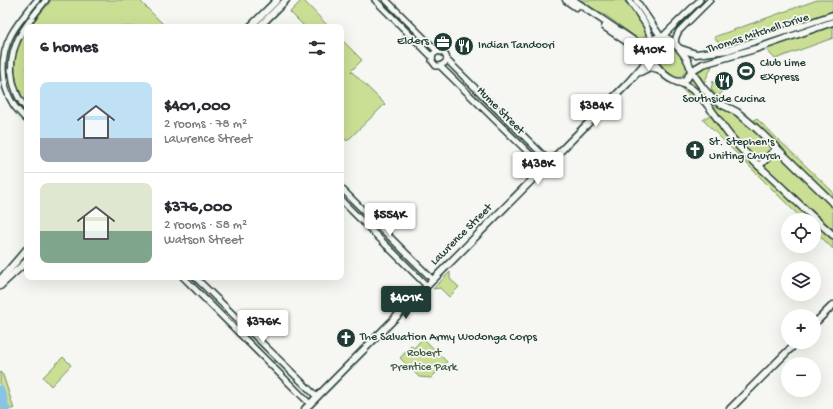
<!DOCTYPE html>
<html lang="en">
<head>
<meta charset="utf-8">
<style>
  body { margin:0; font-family:"Gochi Hand",sans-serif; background:#f7f7f7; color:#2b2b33; height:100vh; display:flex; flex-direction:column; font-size:15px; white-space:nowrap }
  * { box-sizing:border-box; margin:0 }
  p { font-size:13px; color:#7c7c81 }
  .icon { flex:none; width:22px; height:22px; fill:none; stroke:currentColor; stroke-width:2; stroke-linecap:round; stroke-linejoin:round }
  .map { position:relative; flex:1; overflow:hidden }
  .side { position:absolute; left:24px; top:24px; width:320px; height:256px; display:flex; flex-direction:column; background:#fff; border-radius:8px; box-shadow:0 4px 16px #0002 }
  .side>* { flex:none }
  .fabs { position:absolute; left:781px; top:213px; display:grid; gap:8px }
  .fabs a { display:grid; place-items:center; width:40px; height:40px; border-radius:50%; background:#fff; box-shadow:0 4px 16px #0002; font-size:20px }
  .price { position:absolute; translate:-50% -34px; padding:0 9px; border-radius:4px; background:#fff; color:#222; font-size:13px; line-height:26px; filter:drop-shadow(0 1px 2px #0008) }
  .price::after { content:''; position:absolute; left:50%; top:24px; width:12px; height:9px; margin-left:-6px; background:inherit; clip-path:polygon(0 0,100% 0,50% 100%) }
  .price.current { background:#1f3d34; color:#fff }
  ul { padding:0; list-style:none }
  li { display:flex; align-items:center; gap:12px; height:100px; padding:0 16px }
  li+li { border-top:1px solid #e1e1e2 }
  li span { display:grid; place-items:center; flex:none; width:112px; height:80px; border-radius:8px; color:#555 }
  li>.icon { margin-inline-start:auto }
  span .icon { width:48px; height:48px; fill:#fffc; stroke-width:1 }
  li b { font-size:17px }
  h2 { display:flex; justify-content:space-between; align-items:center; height:48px; padding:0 16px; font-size:17px }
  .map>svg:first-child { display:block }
  .green { fill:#cbdf94; stroke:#758e64 }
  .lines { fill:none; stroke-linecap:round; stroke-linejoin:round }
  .river { stroke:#88c3e8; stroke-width:8 }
  .minor-casing { stroke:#1f3d34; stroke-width:8 }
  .major-casing { stroke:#1f3d34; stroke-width:9 }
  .minor { stroke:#f6f6f2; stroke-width:5 }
  .major { stroke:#f6f6f2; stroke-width:6 }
  .labels { text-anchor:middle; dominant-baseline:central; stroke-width:3.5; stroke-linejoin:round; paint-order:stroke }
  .street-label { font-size:12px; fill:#1f3d34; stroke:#f6f6f2 }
  .poi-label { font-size:12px; fill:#1f3d34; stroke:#f6f6f2; text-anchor:start }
  .park-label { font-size:12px; fill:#415d47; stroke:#f6f6f2 }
</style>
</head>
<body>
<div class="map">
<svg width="833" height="409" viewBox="0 0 833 409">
  <rect width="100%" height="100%" fill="#f6f6f2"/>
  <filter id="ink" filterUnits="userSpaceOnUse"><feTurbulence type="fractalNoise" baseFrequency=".025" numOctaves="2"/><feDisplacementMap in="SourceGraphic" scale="8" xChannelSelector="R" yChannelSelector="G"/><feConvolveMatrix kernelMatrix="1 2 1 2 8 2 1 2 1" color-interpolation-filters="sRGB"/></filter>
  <g filter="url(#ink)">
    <g class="green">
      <path d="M51 0H139L166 27H29C36 17 45 10 51 0Z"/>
      <path d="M302 0H303L329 27H305L290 12Z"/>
      <path d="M579 0H624L644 27 647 33C644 38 642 39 637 38L608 17Z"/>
      <path d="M817 0H833V38L775 59 765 48 733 59 714 37Z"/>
      <path d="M27 31V102L25 103C12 77 10 55 27 31Z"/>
      <path d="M341 39 362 60 351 71 385 104 347 141 341 135Z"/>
      <path d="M662 42C671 44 686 60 687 69L682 76C679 77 676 78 673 76 669 74 666 70 663 67 656 59 642 46 662 42Z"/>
      <path d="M712 66 704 83 698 71 704 67Z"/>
      <path d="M694 78 733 113 750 125 756 118 833 192V249L814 230V220H803L703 120 715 111 697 89 688 83Z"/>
      <path d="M713 81 723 91 718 97 711 89Z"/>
      <path d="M679 86C688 88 694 94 700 102L694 101Z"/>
      <path d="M450 272V279L459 287 449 297 440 288 433 289Z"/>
      <path d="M423 338 447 362 431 378 419 377 400 358 411 346 414 348Z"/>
      <path d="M63 357 71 365 51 386 43 377Z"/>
      <path d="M0 372 3 375 14 409H0Z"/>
    </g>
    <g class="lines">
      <path class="river" d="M0 389 6 409"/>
      <defs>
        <g id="minor">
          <path d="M375 0 432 57"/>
          <path d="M386 0 435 49C441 53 449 53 446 62L440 66H436L432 61 433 54 439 51"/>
          <path d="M629 0 646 25 652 41"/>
          <path d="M636 0 661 37"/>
          <path d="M662 37 700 0"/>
          <path d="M675 45 676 37 679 31 710 0"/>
          <path d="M440 66 533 157 540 164 547 165 545 157 543 155 447 60"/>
          <path d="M27 109C19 101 16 93 13 82 5 47 26 25 46 0"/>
          <path d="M27 120C22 115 17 110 13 104 0 83 0 56 11 35 18 22 28 11 37 0"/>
          <path d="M341 188 433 280"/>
          <path d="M341 200 427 286"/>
          <path d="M183 277 310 404"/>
          <path d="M195 277 317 397"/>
        </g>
        <g id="major">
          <path d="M566 0 576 7"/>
          <path d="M573 0 637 43C649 46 651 37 661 37 673 36 690 60 691 71 683 94 663 75 655 64 653 62 650 60 648 57 646 52 649 45 651 41"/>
          <path d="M250 27 277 0"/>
          <path d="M259 27 286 0"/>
          <path d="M605 27 648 56"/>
          <path d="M681 49 696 54 728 50 833 15"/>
          <path d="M691 71 703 88 712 98 721 104 737 112 757 129 833 203"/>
          <path d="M691 71 703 64 755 49 833 22"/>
          <path d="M640 72 650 67 658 69"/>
          <path d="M677 82C697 86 713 112 724 128 737 147 756 163 773 179 793 198 812 217 833 235"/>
          <path d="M759 166 777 148"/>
          <path d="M0 280 27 249"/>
          <path d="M0 286 27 261"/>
          <path d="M814 324 833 305"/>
          <path d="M305 409 627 84 642 67 648 57"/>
          <path d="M730 409 797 342"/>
        </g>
      </defs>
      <use href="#minor" class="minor-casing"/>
      <use href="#major" class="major-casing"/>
      <use href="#minor" class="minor"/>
      <use href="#major" class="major"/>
    </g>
  </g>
  <defs>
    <symbol id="office-disc" viewBox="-11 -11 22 22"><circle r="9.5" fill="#1f3d34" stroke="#f6f6f2"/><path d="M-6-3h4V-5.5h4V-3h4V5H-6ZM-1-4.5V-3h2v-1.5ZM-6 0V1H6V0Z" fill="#fff"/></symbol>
    <symbol id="restaurant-disc" viewBox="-11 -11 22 22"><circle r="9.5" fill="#1f3d34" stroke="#f6f6f2"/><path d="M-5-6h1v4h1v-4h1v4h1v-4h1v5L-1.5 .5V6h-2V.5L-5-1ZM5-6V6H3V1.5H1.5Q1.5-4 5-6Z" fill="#fff"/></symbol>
    <symbol id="stadium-disc" viewBox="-11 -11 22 22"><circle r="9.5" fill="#1f3d34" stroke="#f6f6f2"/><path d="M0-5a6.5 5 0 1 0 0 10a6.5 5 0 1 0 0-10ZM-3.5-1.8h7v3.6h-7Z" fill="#fff"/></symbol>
    <symbol id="church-disc" viewBox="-11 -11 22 22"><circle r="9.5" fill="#1f3d34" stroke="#f6f6f2"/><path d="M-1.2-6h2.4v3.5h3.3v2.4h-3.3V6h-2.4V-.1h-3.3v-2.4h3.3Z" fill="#fff"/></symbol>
  </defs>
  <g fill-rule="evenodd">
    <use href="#office-disc" x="432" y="31" width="22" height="22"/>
    <use href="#restaurant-disc" x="453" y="35" width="22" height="22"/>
    <use href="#stadium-disc" x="735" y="60" width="22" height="22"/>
    <use href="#restaurant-disc" x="713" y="70" width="22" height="22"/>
    <use href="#church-disc" x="684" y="139" width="22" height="22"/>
    <use href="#church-disc" x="335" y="327" width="22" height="22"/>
  </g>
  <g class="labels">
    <g class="street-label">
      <text transform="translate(758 34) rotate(-18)">Thomas Mitchell Drive</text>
      <text transform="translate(500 111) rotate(45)">Hume Street</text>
      <text transform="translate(462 235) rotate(-45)">Lawrence Street</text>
    </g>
    <g class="poi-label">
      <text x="429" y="42" text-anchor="end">Elders</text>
      <text x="478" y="46">Indian Tandoori</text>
      <text x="760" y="64">Club Lime<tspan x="760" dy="14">Express</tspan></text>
      <text x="724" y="100" text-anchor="middle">Southside Cucina</text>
      <text x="709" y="143">St. Stephen's<tspan x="709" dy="14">Uniting Church</tspan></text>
      <text x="360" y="338">The Salvation Army Wodonga Corps</text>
    </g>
    <g class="park-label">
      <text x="424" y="354">Robert<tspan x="424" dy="14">Prentice Park</tspan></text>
    </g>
  </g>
</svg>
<div class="fabs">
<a><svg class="icon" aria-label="locate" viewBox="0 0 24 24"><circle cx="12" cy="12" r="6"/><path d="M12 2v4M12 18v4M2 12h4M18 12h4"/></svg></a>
<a><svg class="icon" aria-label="layers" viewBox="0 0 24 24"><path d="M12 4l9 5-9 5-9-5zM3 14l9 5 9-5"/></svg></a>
<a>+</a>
<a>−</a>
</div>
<b class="price" style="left:649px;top:72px">$410K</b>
<b class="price" style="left:596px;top:128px">$384K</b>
<b class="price" style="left:538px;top:186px">$438K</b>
<b class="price" style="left:390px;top:237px">$554K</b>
<b class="price current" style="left:406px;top:320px">$401K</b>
<b class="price" style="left:263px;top:344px">$376K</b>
<section class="side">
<h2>6 homes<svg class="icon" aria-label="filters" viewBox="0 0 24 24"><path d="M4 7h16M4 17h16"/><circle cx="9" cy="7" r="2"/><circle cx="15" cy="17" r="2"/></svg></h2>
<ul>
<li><span style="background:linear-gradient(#bfe0f5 70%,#9aa5b1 0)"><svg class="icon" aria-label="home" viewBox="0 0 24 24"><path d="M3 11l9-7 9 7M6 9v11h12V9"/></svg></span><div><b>$401,000</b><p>2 rooms · 78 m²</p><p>Lawrence Street</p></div></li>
<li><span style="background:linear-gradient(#dfe7d0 60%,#7fa58c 0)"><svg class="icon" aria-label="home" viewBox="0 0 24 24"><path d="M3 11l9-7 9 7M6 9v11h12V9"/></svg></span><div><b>$376,000</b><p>2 rooms · 58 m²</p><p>Watson Street</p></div></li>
</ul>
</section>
</div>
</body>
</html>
